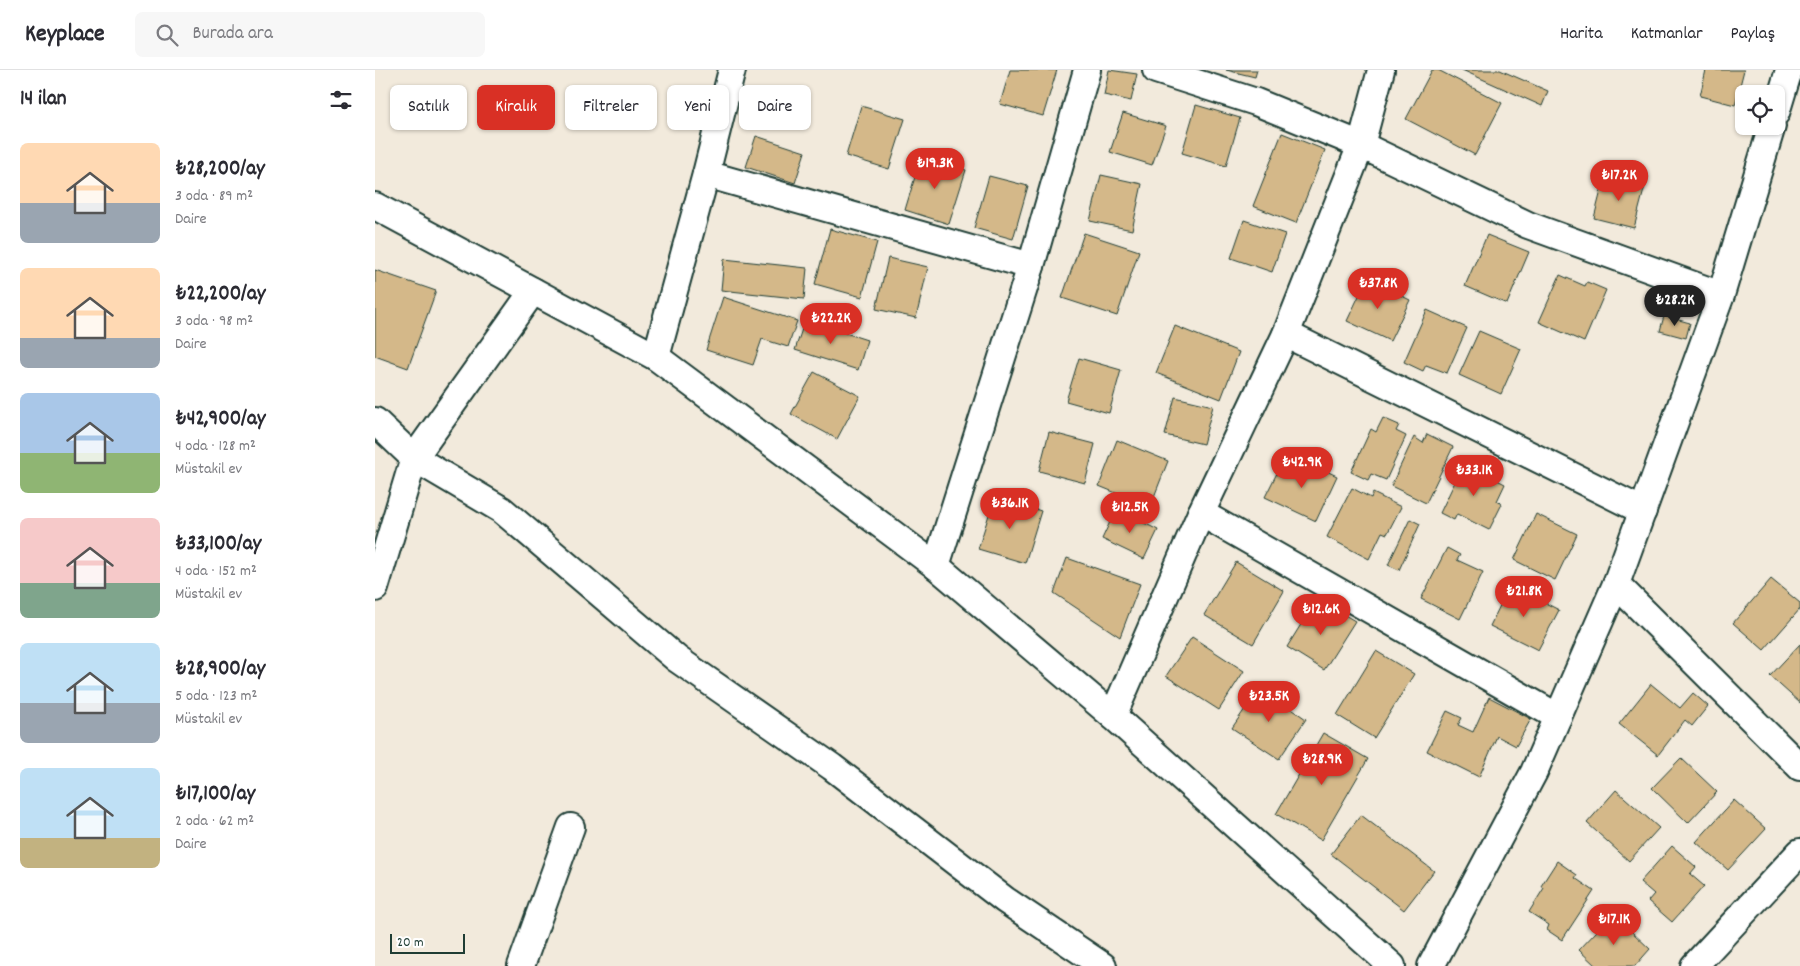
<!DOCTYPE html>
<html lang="tr">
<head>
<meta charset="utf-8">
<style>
  body { margin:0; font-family:Dekko,sans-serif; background:#f7f7f7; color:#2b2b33; height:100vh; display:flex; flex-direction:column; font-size:19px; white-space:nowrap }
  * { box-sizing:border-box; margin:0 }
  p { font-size:16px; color:#7c7c81 }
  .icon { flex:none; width:28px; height:28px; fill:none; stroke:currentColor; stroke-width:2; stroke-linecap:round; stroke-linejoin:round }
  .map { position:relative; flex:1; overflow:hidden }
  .panel { display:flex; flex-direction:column; background:#fff; width:375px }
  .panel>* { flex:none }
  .hud { position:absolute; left:15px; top:15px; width:475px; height:45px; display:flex; gap:10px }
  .buttons { position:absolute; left:1360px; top:15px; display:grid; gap:10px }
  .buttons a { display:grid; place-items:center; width:50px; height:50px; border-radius:8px; background:#fff; box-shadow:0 1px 4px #0004; font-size:25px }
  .scale { position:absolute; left:15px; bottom:12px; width:75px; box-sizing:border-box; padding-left:5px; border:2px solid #1f3d34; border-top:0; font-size:14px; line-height:18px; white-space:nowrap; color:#1f3d34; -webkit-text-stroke:4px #fff; paint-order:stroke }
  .price { position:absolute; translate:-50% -42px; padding:0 11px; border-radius:18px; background:#d93025; color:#fff; font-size:16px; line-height:32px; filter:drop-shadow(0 1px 2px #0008) }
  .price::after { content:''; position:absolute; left:50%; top:30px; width:15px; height:11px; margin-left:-8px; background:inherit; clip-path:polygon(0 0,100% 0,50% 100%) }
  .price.on { background:#222; color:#fff }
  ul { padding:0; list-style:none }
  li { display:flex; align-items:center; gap:15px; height:125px; padding:0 20px }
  li span { display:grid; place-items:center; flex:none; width:140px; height:100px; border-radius:8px; color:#555 }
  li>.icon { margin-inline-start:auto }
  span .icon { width:60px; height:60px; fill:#fffc; stroke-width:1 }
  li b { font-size:21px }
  h2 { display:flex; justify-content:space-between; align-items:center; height:60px; padding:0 20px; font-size:21px }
  .chip { padding:0 18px; border-radius:8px; background:#fff; box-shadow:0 1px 4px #0004; font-size:18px; line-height:45px }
  .chip.on { background:#d93025; color:#fff }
  header { display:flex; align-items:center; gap:30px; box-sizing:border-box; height:70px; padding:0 25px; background:#fff; border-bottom:1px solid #e1e1e2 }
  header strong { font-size:24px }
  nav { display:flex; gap:28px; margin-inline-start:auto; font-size:18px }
  .search { width:350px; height:45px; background:#f7f7f7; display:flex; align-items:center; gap:12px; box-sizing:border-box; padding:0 18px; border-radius:8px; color:#7c7c81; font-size:19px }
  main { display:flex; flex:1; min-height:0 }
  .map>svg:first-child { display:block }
  .building { fill:#d4b889; stroke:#1f3d34 }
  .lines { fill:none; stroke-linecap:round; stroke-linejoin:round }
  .street-casing { stroke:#1f3d34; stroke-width:30 }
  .street { stroke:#fff; stroke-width:26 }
</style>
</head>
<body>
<header>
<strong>Keyplace</strong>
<div class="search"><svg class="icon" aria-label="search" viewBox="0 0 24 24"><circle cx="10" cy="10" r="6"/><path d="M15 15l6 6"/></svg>Burada ara</div>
<nav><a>Harita</a><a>Katmanlar</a><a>Paylaş</a></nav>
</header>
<main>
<section class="panel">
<h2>14 ilan<svg class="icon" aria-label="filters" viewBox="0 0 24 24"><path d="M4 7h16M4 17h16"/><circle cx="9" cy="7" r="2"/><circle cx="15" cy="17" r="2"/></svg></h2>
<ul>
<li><span style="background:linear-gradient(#ffd9b3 60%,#9aa5b1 0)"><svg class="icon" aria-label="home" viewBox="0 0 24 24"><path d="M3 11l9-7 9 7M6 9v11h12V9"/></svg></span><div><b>₺28,200/ay</b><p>3 oda · 89 m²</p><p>Daire</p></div></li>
<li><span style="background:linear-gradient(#ffd9b3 70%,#9aa5b1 0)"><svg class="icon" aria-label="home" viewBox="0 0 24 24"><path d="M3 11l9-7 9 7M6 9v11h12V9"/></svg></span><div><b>₺22,200/ay</b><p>3 oda · 98 m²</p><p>Daire</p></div></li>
<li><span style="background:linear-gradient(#a9c7e8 60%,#8fb573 0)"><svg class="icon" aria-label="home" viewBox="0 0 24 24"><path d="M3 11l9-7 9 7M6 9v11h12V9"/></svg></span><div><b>₺42,900/ay</b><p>4 oda · 128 m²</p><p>Müstakil ev</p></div></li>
<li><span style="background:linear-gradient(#f6c9c9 65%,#7fa58c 0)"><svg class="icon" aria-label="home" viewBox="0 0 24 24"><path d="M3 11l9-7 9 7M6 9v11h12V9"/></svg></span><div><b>₺33,100/ay</b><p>4 oda · 152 m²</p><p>Müstakil ev</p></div></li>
<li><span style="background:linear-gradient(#bfe0f5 60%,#9aa5b1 0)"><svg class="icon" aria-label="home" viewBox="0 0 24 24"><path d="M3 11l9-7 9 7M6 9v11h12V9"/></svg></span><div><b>₺28,900/ay</b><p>5 oda · 123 m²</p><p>Müstakil ev</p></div></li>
<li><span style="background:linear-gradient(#bfe0f5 70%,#c2b280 0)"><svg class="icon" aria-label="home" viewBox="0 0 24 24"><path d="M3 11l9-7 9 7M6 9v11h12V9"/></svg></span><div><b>₺17,100/ay</b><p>2 oda · 62 m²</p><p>Daire</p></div></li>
</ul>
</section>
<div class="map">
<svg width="1425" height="896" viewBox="0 0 1425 896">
  <rect width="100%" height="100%" fill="#f2eadc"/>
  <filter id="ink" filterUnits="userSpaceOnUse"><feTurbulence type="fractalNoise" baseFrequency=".02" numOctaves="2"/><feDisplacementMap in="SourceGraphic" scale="10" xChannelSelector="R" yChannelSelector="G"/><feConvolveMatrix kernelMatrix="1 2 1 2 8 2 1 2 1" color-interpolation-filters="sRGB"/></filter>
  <g filter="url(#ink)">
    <g class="building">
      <path d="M635 0H682L668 46 625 34Z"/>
      <path d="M734 0 762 4 756 31 729 25Z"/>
      <path d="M851 0H882L880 7Z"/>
      <path d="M1057 0H1063L1127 33 1100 85 1031 49Z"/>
      <path d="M1087 0H1125L1173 21 1167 36Z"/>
      <path d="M1331 0H1369L1360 35 1325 26Z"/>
      <path d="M821 35 865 48 851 96 807 83Z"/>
      <path d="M486 36 530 49 514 99 471 86Z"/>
      <path d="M748 43 791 56 777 95 735 82Z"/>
      <path d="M907 63 950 80 921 153 878 136Z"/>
      <path d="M381 66 430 82 420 113 371 97Z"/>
      <path d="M546 87 591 100 574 154 530 140Z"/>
      <path d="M726 105 767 114 757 160 715 151Z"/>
      <path d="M1230 105 1270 116 1259 158 1219 148Z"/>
      <path d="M614 106 653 116 638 169 599 158Z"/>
      <path d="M869 150 910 164 897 202 856 188Z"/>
      <path d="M455 159 502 172 487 227 440 214Z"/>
      <path d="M709 163 764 181 742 246 687 228Z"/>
      <path d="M1112 165 1154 182 1132 234 1090 216Z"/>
      <path d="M513 188 553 197 541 248 501 239Z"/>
      <path d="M349 189 432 198 429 229 346 220Z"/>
      <path d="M0 200 61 221 33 298 0 286Z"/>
      <path d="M1185 205 1210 216 1212 212 1231 220 1209 272 1164 252Z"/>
      <path d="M992 209 1035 230 1015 271 972 251Z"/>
      <path d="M348 227 422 251 413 277 387 269 378 295 331 280Z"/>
      <path d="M1052 240 1092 258 1072 303 1051 295 1048 301 1029 292Z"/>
      <path d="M1289 246 1315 253 1311 268 1285 261Z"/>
      <path d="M430 250 492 270 483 300 420 280Z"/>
      <path d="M800 256 864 282 846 329 781 303Z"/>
      <path d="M1104 261 1146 279 1126 324 1084 305Z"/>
      <path d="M704 288 746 300 734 343 691 331Z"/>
      <path d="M439 302 485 326 462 369 416 344Z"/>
      <path d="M800 327 838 336 828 374 790 365Z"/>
      <path d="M1008 348 1024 355 1021 361 1031 366 1011 410 996 404 993 410 976 402 996 359 1001 362Z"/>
      <path d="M674 362 720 374 710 413 664 401Z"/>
      <path d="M1052 364 1078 377 1051 433 1016 416 1039 367 1048 373Z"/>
      <path d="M742 370 793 391 775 437 724 416Z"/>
      <path d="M916 388 946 402 947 399 962 406 941 451 890 427 902 403 907 406Z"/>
      <path d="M1089 393 1130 414 1122 431 1127 434 1114 460 1082 444 1079 450 1065 443Z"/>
      <path d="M977 418 996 428 998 423 1026 437 1012 464 1007 462 994 489 952 467Z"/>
      <path d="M620 426 666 441 650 493 603 479Z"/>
      <path d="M741 439 783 460 769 489 727 469Z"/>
      <path d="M1161 444 1202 464 1180 510 1139 490Z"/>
      <path d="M1035 449 1045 454 1024 500 1013 495Z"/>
      <path d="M1072 478 1085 485 1082 490 1108 502 1085 549 1046 529Z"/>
      <path d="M692 488 765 514 745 567 679 523Z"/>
      <path d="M861 492 909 521 878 574 829 545Z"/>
      <path d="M1396 509 1425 533V539L1389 580 1358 553Z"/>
      <path d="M1135 515 1184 540 1163 580 1115 556Z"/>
      <path d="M938 535 952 544 956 537 980 551 949 600 912 577Z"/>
      <path d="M817 567 869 601 844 640 791 606Z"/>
      <path d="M1425 574V633L1395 606Z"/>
      <path d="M1001 581 1039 604 999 668 962 645Z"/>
      <path d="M1276 614 1305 638 1318 623 1333 636 1317 656 1310 650 1283 685 1244 654Z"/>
      <path d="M885 617 931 649 904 689 857 658Z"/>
      <path d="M1114 627 1156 649 1141 676 1122 666 1104 707 1052 681 1072 641 1087 648 1083 655 1098 662Z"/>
      <path d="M948 663 993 689 946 770 901 744Z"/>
      <path d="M1306 688 1342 722 1313 753 1277 718Z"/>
      <path d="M1241 720 1284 758 1254 791 1212 753Z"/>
      <path d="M1359 730 1391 759 1353 800 1321 772Z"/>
      <path d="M986 745 1059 801 1029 840 956 784Z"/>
      <path d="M1297 776 1321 797 1315 804 1329 816 1297 852 1273 831 1279 824 1265 812Z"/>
      <path d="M1182 791 1202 805 1200 808 1219 821 1187 870 1172 860 1174 855 1154 842 1169 818 1166 816Z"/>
      <path d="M1238 844 1275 879 1260 896H1221L1204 880Z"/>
    </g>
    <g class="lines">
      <defs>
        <g id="street">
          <path d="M781 0 881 32 986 75 1153 155 1346 225"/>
          <path d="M1401 43 1414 0"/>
          <path d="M331 104 656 196"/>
          <path d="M0 136 281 287 561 496 738 646 1017 896"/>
          <path d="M911 264 1268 441"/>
          <path d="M281 287 331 104 357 0"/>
          <path d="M0 351 39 388 127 440 302 589 457 697 630 830 728 896"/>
          <path d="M826 443 1183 647"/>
          <path d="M561 496 656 196 712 0"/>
          <path d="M1241 514 1425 697"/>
          <path d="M0 518 39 388 158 221"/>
          <path d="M738 646 826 443 911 264 986 75 1006 0"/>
          <path d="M146 896 196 757"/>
          <path d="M1056 896 1159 702 1241 514 1346 225 1397 56"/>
          <path d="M1319 896 1425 782"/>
        </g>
      </defs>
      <use href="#street" class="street-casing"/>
      <use href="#street" class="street"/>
    </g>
  </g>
</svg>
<div class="buttons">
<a><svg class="icon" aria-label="locate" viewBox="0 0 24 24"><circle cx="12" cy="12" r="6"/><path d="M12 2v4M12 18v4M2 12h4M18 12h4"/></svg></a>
</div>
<div class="scale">20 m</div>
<b class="price" style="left:560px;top:120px">₺19.3K</b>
<b class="price" style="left:1244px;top:132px">₺17.2K</b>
<b class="price" style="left:1003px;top:240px">₺37.8K</b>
<b class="price on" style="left:1300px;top:257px">₺28.2K</b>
<b class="price" style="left:456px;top:275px">₺22.2K</b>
<b class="price" style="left:927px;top:419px">₺42.9K</b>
<b class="price" style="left:1099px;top:427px">₺33.1K</b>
<b class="price" style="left:635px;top:460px">₺36.1K</b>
<b class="price" style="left:755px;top:464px">₺12.5K</b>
<b class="price" style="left:1149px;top:548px">₺21.8K</b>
<b class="price" style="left:946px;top:566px">₺12.6K</b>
<b class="price" style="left:894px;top:653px">₺23.5K</b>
<b class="price" style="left:947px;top:716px">₺28.9K</b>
<b class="price" style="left:1239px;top:876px">₺17.1K</b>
<div class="hud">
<a class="chip">Satılık</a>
<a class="chip on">Kiralık</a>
<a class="chip">Filtreler</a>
<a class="chip">Yeni</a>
<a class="chip">Daire</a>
</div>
</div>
</main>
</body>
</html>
